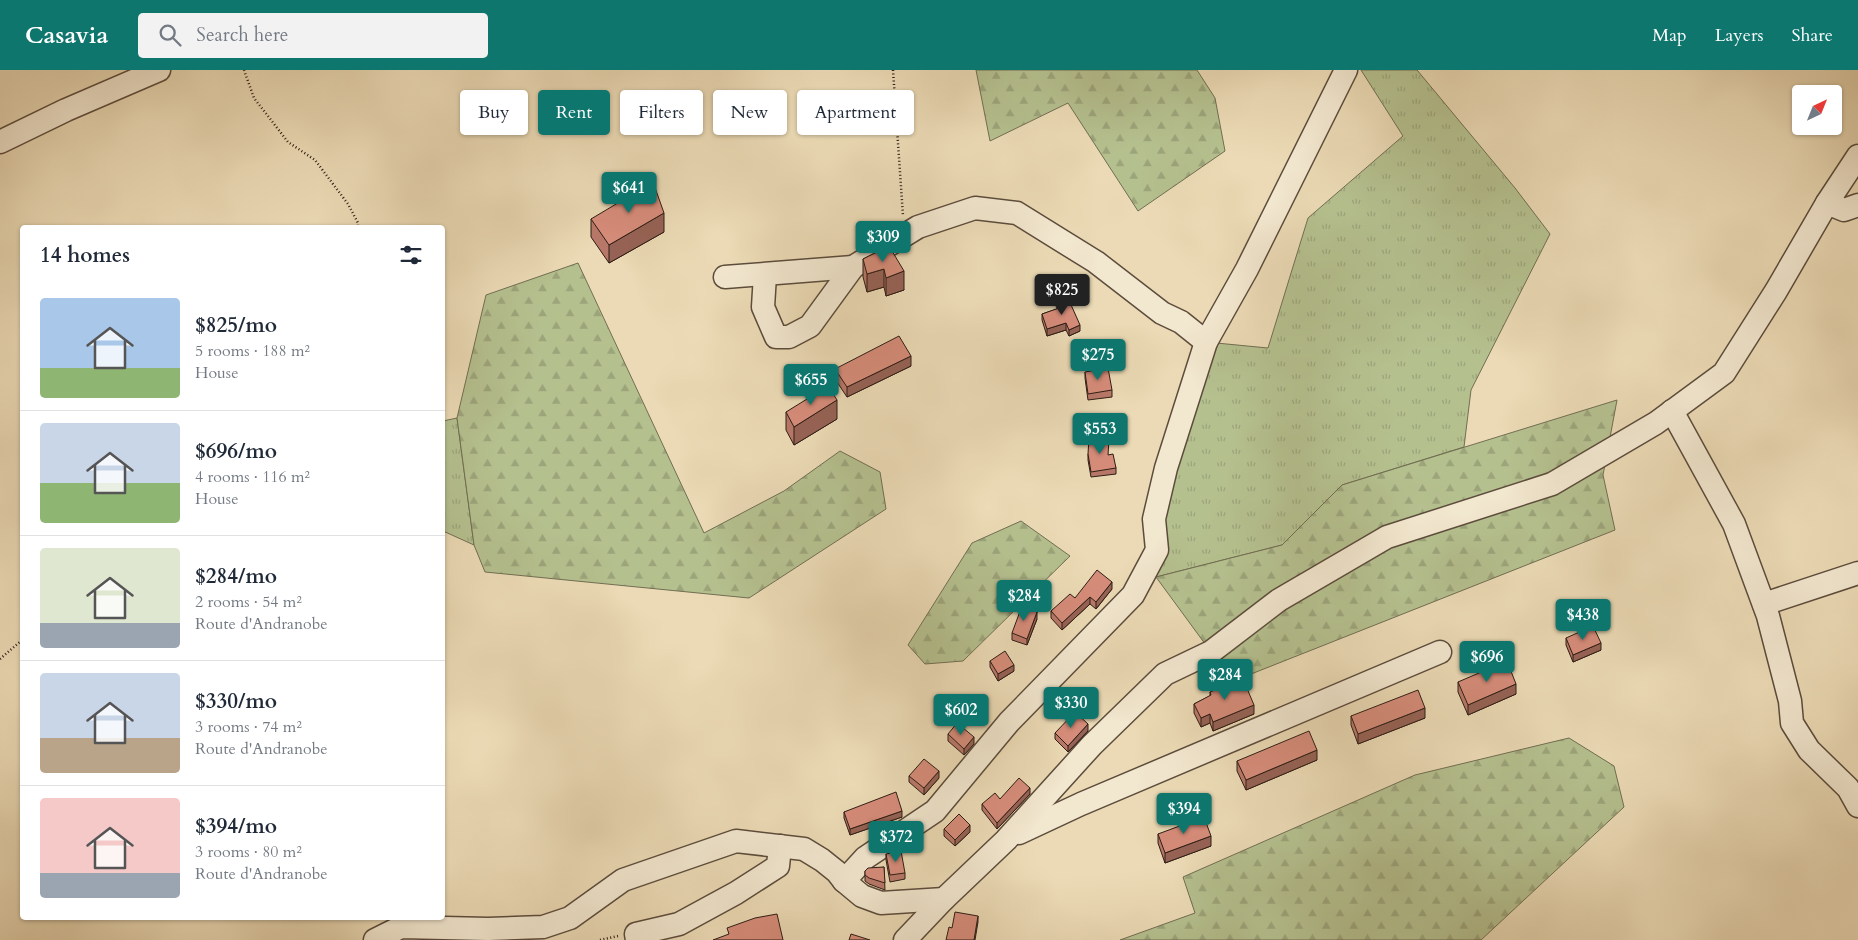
<!DOCTYPE html>
<html lang="en">
<head>
<meta charset="utf-8">
<style>
  body { margin:0; font-family:Cardo,serif; background:#f2f2f3; color:#1f2937; height:100vh; display:flex; flex-direction:column; font-size:19px; white-space:nowrap }
  * { box-sizing:border-box; margin:0 }
  p { font-size:16px; color:#747a83 }
  .icon { flex:none; width:28px; height:28px; fill:none; stroke:currentColor; stroke-width:2; stroke-linecap:round; stroke-linejoin:round }
  .map { position:relative; flex:1; overflow:hidden }
  .sheet { position:absolute; left:20px; top:155px; width:425px; height:695px; display:flex; flex-direction:column; background:#fff; border-radius:5px; box-shadow:0 1px 4px #0004 }
  .sheet>* { flex:none }
  .top-card { position:absolute; left:460px; top:20px; width:475px; height:45px; display:flex; gap:10px }
  .needle { width:32px; rotate:43deg }
  .tools { position:absolute; left:1792px; top:15px; display:grid; gap:10px }
  .tools a { display:grid; place-items:center; width:50px; height:50px; border-radius:5px; background:#fff; box-shadow:0 1px 4px #0004; font-size:25px }
  .price { position:absolute; translate:-50% -42px; padding:0 11px; border-radius:5px; background:#0f766e; color:#fff; font-size:16px; line-height:32px; filter:drop-shadow(0 1px 2px #0008) }
  .price::after { content:''; position:absolute; left:50%; top:30px; width:15px; height:11px; margin-left:-8px; background:inherit; clip-path:polygon(0 0,100% 0,50% 100%) }
  .price.current { background:#222; color:#fff }
  ul { padding:0; list-style:none }
  li { display:flex; align-items:center; gap:15px; height:125px; padding:0 20px }
  li+li { border-top:1px solid #e0e1e3 }
  li span { display:grid; place-items:center; flex:none; width:140px; height:100px; border-radius:5px; color:#555 }
  li>.icon { margin-inline-start:auto }
  span .icon { width:60px; height:60px; fill:#fffc; stroke-width:1 }
  li b { font-size:21px }
  h2 { display:flex; justify-content:space-between; align-items:center; height:60px; padding:0 20px; font-size:21px }
  .chip { padding:0 18px; border-radius:5px; background:#fff; box-shadow:0 1px 4px #0004; font-size:18px; line-height:45px }
  .chip.current { background:#0f766e; color:#fff }
  header { display:flex; align-items:center; gap:30px; box-sizing:border-box; height:70px; padding:0 25px; background:#0f766e; color:#fff }
  header strong { font-size:24px }
  nav { display:flex; gap:28px; margin-inline-start:auto; font-size:18px }
  .search { width:350px; height:45px; background:#f2f2f3; display:flex; align-items:center; gap:12px; box-sizing:border-box; padding:0 18px; border-radius:5px; color:#747a83; font-size:19px }
  .map>svg:first-child { display:block }
  .grass { fill:url(#grass-tufts); stroke:#716e52 }
  .forest { fill:url(#forest-firs); stroke:#716e52 }
  .lines { fill:none; stroke-linecap:round; stroke-linejoin:round }
  .minor-casing { stroke:#5c4c3c; stroke-width:25 }
  .path { stroke:#2d1c14; stroke-width:2.5; stroke-dasharray:1 2.5; stroke-linecap:butt }
  .minor { stroke:#f2e7cf; stroke-width:22 }
  .wall { fill:#b87869; stroke:#2d1c14 }
  .shaded-wall { fill:#966255; stroke:#2d1c14 }
  .building { fill:#d68c7a; stroke:#2d1c14 }
</style>
</head>
<body>
<header>
<strong>Casavia</strong>
<div class="search"><svg class="icon" aria-label="search" viewBox="0 0 24 24"><circle cx="10" cy="10" r="6"/><path d="M15 15l6 6"/></svg>Search here</div>
<nav><a>Map</a><a>Layers</a><a>Share</a></nav>
</header>
<div class="map">
<svg width="1858" height="870" viewBox="0 0 1858 870">
  <defs>
    <pattern id="grass-tufts" width="24" height="20" patternUnits="userSpaceOnUse" patternTransform="scale(1.25)"><rect width="24" height="20" fill="#b5c08f"/><path d="M3 7l-1-3M5 7V3M7 7l1-3M15 17l-1-3M17 17v-4M19 17l1-3" fill="none" stroke="#9ca47a"/></pattern>
    <pattern id="forest-firs" width="22" height="20" patternUnits="userSpaceOnUse" patternTransform="scale(1.25)"><rect width="22" height="20" fill="#b5c08f"/><path d="M5 1l3.5 6h-7zM16 11l3.5 6h-7z" fill="#9ca47a"/></pattern>
  </defs>
  <rect width="100%" height="100%" fill="#ebdab5"/>
  <filter id="stains"><feTurbulence type="fractalNoise" baseFrequency=".004" numOctaves="4"/><feColorMatrix values="0 0 0 0 .2 0 0 0 0 .09 0 0 0 0 .02 0 0 0 .5 -.17"/></filter>
  <radialGradient id="worn" r=".72"><stop offset=".6" stop-color="#630" stop-opacity="0"/><stop offset="1" stop-color="#630" stop-opacity=".3"/></radialGradient>
  <g class="grass">
    <path d="M1361 0H1417L1515 118 1550 164 1471 320 1464 377 1342 415 1282 475 1156 507 1157 480 1206 272 1268 278 1308 148 1403 66Z"/>
    <path d="M457 348 474 475 443 461V351Z"/>
  </g>
  <g class="forest">
    <path d="M976 0H1197L1215 28 1225 81 1138 141 1068 33 990 71Z"/>
    <path d="M578 193 704 463 784 421 840 381 880 402 886 439 749 528 485 502 474 475 457 348 486 225Z"/>
    <path d="M1617 330 1603 405 1615 460 1241 608 1211 582 1156 507 1282 475 1342 415Z"/>
    <path d="M1021 451 1070 486 963 591 925 594 908 575 972 473Z"/>
    <path d="M1569 668 1614 696 1624 737 1481 870H1120L1195 843 1183 807 1415 705Z"/>
  </g>
  <g class="lines">
    <defs>
      <g id="minor">
        <path d="M0 72 66 40 159 0"/>
        <path d="M1827 133 1844 140 1858 135"/>
        <path d="M765 205 763 237 776 267H789L810 256 853 197 918 157 975 138 1017 143 1096 192 1162 243 1181 252 1206 272"/>
        <path d="M725 207 853 197"/>
        <path d="M1672 341 1734 454 1768 546 1790 631 1792 653 1809 680 1848 718 1858 736"/>
        <path d="M1764 534 1858 503"/>
        <path d="M1019 763 1081 734 1440 582"/>
        <path d="M944 829 881 833 862 826 844 811 865 788 935 741 1009 652 1133 525 1157 480 1154 449 1166 398 1206 272 1247 199 1346 0"/>
        <path d="M375 870 401 857 488 859 543 857 570 848 623 810 736 771 804 779 822 790 837 802 844 811"/>
        <path d="M637 870 636 864 679 854 736 823 778 796 780 776"/>
        <path d="M905 870 944 829 1006 770 1092 675 1165 604 1211 582 1279 530 1387 467 1552 414 1656 353 1724 303 1776 221 1827 133 1858 86"/>
      </g>
    </defs>
    <use href="#minor" class="minor-casing"/>
    <g class="path">
      <path d="M244 0 254 28 288 72 315 90 348 134 358 153V158"/>
      <path d="M893 0 903 146"/>
      <path d="M0 589 22 570"/>
      <path d="M600 870 618 866"/>
    </g>
    <use href="#minor" class="minor"/>
  </g>
  <g class="wall">
    <path d="M591 149 664 162 609 193 591 167Z"/>
    <path d="M889 176 904 220 886 226 884 217 867 222 863 207V189Z"/>
    <path d="M1057 233 1080 261 1069 266 1066 260 1047 266 1042 250V244L1057 239Z"/>
    <path d="M911 296 847 327 835 309V299Z"/>
    <path d="M1085 302 1112 320V327L1088 330 1085 308Z"/>
    <path d="M786 342 837 349 794 375 786 360Z"/>
    <path d="M1088 384 1108 385 1116 398V404L1091 407 1088 390Z"/>
    <path d="M1112 519 1096 539 1090 534 1062 560 1051 548V541L1075 528Z"/>
    <path d="M1037 549 1027 575 1012 570V563Z"/>
    <path d="M1566 568 1601 580 1573 592 1566 575Z"/>
    <path d="M990 591 1014 601 998 611 990 597Z"/>
    <path d="M1458 612 1516 624 1468 645 1458 622Z"/>
    <path d="M1210 622 1254 644 1213 661 1210 653 1201 657 1194 643V634L1210 626Z"/>
    <path d="M1351 646 1425 648 1358 674 1351 655Z"/>
    <path d="M1088 661 1068 682 1055 669V663Z"/>
    <path d="M948 664 974 674 964 685 948 671Z"/>
    <path d="M1317 690 1246 720 1237 701V691Z"/>
    <path d="M909 706 939 708 924 725 909 712Z"/>
    <path d="M1030 724 997 759 982 740V734L1000 729Z"/>
    <path d="M844 742 902 747 850 765 844 748Z"/>
    <path d="M944 759 970 762 955 776 944 766Z"/>
    <path d="M1158 764 1211 776 1165 793 1158 773Z"/>
    <path d="M886 784 905 803V809L890 812 886 790Z"/>
    <path d="M884 797 885 820 869 814 865 811V801Z"/>
  </g>
  <g class="shaded-wall">
    <path d="M664 143V162L609 193V175Z"/>
    <path d="M884 199V217L867 222V204Z"/>
    <path d="M904 201V220L886 226V208Z"/>
    <path d="M1066 253V260L1047 266V259Z"/>
    <path d="M1080 255V261L1069 266V260Z"/>
    <path d="M911 286V296L847 327V317Z"/>
    <path d="M837 330V349L794 375V357Z"/>
    <path d="M1112 512V519L1096 539V532Z"/>
    <path d="M1090 527V534L1062 560V553Z"/>
    <path d="M1037 542V549L1027 575V569Z"/>
    <path d="M1601 573V580L1573 592V585Z"/>
    <path d="M1014 595V601L998 611V604Z"/>
    <path d="M1516 614V624L1468 645V635Z"/>
    <path d="M1254 635V644L1213 661V652Z"/>
    <path d="M1425 638V648L1358 674V664Z"/>
    <path d="M1210 644V653L1201 657V648Z"/>
    <path d="M1088 654V661L1068 682V676Z"/>
    <path d="M974 667V674L964 685V679Z"/>
    <path d="M1317 680V690L1246 720V710Z"/>
    <path d="M939 701V708L924 725V718Z"/>
    <path d="M1030 718V724L997 759V753Z"/>
    <path d="M902 741V747L850 765V759Z"/>
    <path d="M970 755V762L955 776V770Z"/>
    <path d="M1211 766V776L1165 793V783Z"/>
    <path d="M978 846V852L975 870H974Z"/>
  </g>
  <g class="building">
    <path d="M653 112 664 143 609 175 591 149Z"/>
    <path d="M889 176 904 201 886 208 884 199 867 204 863 189Z"/>
    <path d="M1068 228 1080 255 1069 260 1066 253 1047 259 1042 244 1059 238 1057 233Z"/>
    <path d="M899 266 911 286 847 317 835 299Z"/>
    <path d="M1108 298 1112 320 1088 324 1085 302Z"/>
    <path d="M828 316 837 330 794 357 786 342Z"/>
    <path d="M1089 367 1109 369 1108 385 1113 384 1116 398 1091 402 1088 384Z"/>
    <path d="M1097 500 1112 512 1096 532 1090 527 1062 553 1051 541 1070 524 1075 528Z"/>
    <path d="M1022 536 1037 542 1027 569 1012 563Z"/>
    <path d="M1593 556 1601 573 1573 585 1566 568Z"/>
    <path d="M1005 581 1014 595 998 604 990 591Z"/>
    <path d="M1507 591 1516 614 1468 635 1458 612Z"/>
    <path d="M1243 609 1254 635 1213 652 1210 644 1201 648 1194 634 1211 625 1210 622Z"/>
    <path d="M1418 620 1425 638 1358 664 1351 646Z"/>
    <path d="M1075 642 1088 654 1068 676 1055 663Z"/>
    <path d="M957 653 974 667 964 679 948 664Z"/>
    <path d="M1309 661 1317 680 1246 710 1237 691Z"/>
    <path d="M924 689 939 701 924 718 909 706Z"/>
    <path d="M1019 708 1030 718 997 753 982 734 995 723 1000 729Z"/>
    <path d="M896 722 902 741 850 759 844 742Z"/>
    <path d="M959 744 970 755 955 770 944 759Z"/>
    <path d="M1204 747 1211 766 1165 783 1158 764Z"/>
    <path d="M901 781 905 803 890 805 886 784Z"/>
    <path d="M884 797 885 813 869 808 865 805V801L868 798Z"/>
    <path d="M955 842 978 846 974 870H946L949 857 952 858Z"/>
    <path d="M777 844 783 870H713L729 864 727 858 755 848Z"/>
    <path d="M851 864 870 870H849Z"/>
  </g>
  <rect width="100%" height="100%" filter="url(#stains)"/>
  <rect width="100%" height="100%" fill="url(#worn)"/>
</svg>
<div class="tools">
<a><svg class="needle" viewBox="-14 -14 28 28"><path d="M0-13l5 13h-10z" fill="#e53935"/><path d="M0 13l5-13h-10z" fill="#747a83"/></svg></a>
</div>
<b class="price" style="left:629px;top:144px">$641</b>
<b class="price" style="left:883px;top:193px">$309</b>
<b class="price current" style="left:1062px;top:246px">$825</b>
<b class="price" style="left:1098px;top:311px">$275</b>
<b class="price" style="left:811px;top:336px">$655</b>
<b class="price" style="left:1100px;top:385px">$553</b>
<b class="price" style="left:1024px;top:552px">$284</b>
<b class="price" style="left:1583px;top:571px">$438</b>
<b class="price" style="left:1487px;top:613px">$696</b>
<b class="price" style="left:1225px;top:631px">$284</b>
<b class="price" style="left:1071px;top:659px">$330</b>
<b class="price" style="left:961px;top:666px">$602</b>
<b class="price" style="left:1184px;top:765px">$394</b>
<b class="price" style="left:896px;top:793px">$372</b>
<div class="top-card">
<a class="chip">Buy</a>
<a class="chip current">Rent</a>
<a class="chip">Filters</a>
<a class="chip">New</a>
<a class="chip">Apartment</a>
</div>
<section class="sheet">
<h2>14 homes<svg class="icon" aria-label="filters" viewBox="0 0 24 24"><path d="M4 7h16M4 17h16"/><circle cx="9" cy="7" r="2"/><circle cx="15" cy="17" r="2"/></svg></h2>
<ul>
<li><span style="background:linear-gradient(#a9c7e8 70%,#8fb573 0)"><svg class="icon" aria-label="home" viewBox="0 0 24 24"><path d="M3 11l9-7 9 7M6 9v11h12V9"/></svg></span><div><b>$825/mo</b><p>5 rooms · 188 m²</p><p>House</p></div></li>
<li><span style="background:linear-gradient(#c9d6e8 60%,#8fb573 0)"><svg class="icon" aria-label="home" viewBox="0 0 24 24"><path d="M3 11l9-7 9 7M6 9v11h12V9"/></svg></span><div><b>$696/mo</b><p>4 rooms · 116 m²</p><p>House</p></div></li>
<li><span style="background:linear-gradient(#dfe7d0 75%,#9aa5b1 0)"><svg class="icon" aria-label="home" viewBox="0 0 24 24"><path d="M3 11l9-7 9 7M6 9v11h12V9"/></svg></span><div><b>$284/mo</b><p>2 rooms · 54 m²</p><p>Route d'Andranobe</p></div></li>
<li><span style="background:linear-gradient(#c9d6e8 65%,#b9a48a 0)"><svg class="icon" aria-label="home" viewBox="0 0 24 24"><path d="M3 11l9-7 9 7M6 9v11h12V9"/></svg></span><div><b>$330/mo</b><p>3 rooms · 74 m²</p><p>Route d'Andranobe</p></div></li>
<li><span style="background:linear-gradient(#f6c9c9 75%,#9aa5b1 0)"><svg class="icon" aria-label="home" viewBox="0 0 24 24"><path d="M3 11l9-7 9 7M6 9v11h12V9"/></svg></span><div><b>$394/mo</b><p>3 rooms · 80 m²</p><p>Route d'Andranobe</p></div></li>
</ul>
</section>
</div>
</body>
</html>
